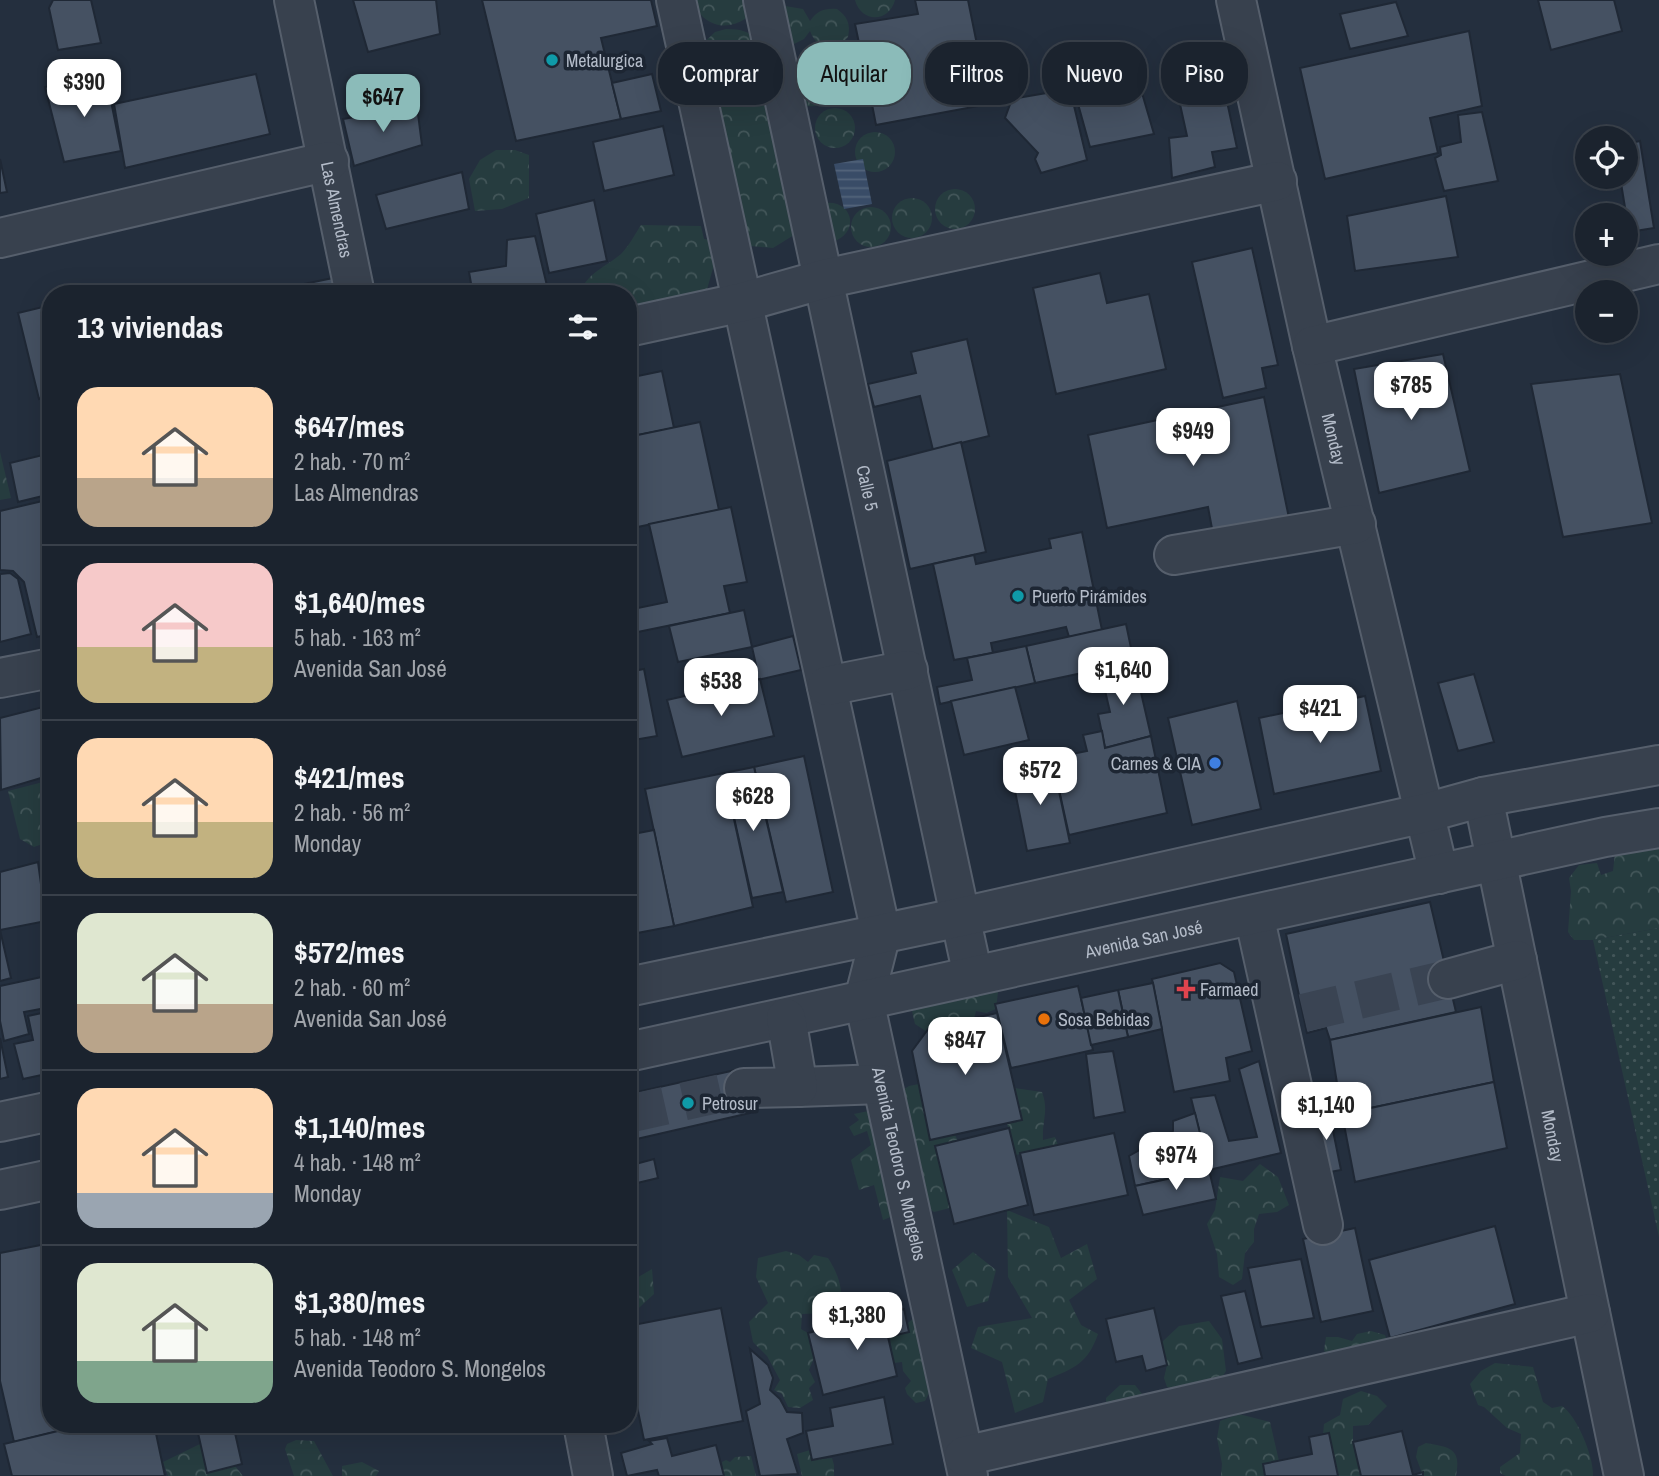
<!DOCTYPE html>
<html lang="es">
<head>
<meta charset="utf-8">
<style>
  body { margin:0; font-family:"Archivo Narrow",sans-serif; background:#282f3a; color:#f1f3f6; height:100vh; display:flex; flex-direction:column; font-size:26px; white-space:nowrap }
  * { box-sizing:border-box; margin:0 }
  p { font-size:23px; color:#a0a4aa }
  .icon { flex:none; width:38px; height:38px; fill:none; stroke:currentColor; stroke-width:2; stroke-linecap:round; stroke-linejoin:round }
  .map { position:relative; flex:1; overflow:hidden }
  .sheet { position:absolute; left:42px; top:285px; width:595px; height:1148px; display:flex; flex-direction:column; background:#1b232e; border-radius:28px; box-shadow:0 7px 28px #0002,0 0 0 2px #39404a }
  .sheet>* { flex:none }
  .hud { position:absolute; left:658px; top:42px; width:665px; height:63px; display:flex; gap:14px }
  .controls { position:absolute; left:1575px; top:126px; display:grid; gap:14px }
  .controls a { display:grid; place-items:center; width:63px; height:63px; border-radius:50%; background:#1b232e; box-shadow:0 7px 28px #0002,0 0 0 2px #39404a; font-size:35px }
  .price { position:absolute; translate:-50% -60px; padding:0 16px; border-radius:14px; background:#fff; color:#222; font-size:23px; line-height:46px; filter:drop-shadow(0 2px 4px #0008) }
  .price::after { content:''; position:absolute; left:50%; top:42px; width:21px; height:16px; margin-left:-10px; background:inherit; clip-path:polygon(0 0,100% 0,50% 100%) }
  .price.on { background:#8bbbb9; color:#111 }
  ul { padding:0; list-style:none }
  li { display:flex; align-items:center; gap:21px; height:175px; padding:0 35px }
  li+li { border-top:2px solid #39404a }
  li span { display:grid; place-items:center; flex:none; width:196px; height:140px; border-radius:21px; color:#555 }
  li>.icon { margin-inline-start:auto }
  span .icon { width:84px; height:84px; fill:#fffc; stroke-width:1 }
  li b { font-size:30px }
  h2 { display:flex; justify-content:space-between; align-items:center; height:84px; padding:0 35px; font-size:30px }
  .chip { padding:0 24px; border-radius:28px; background:#1b232e; box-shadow:0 7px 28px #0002,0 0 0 2px #39404a; font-size:24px; line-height:63px }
  .chip.on { background:#8bbbb9; color:#111 }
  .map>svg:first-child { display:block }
  .forest { fill:url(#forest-crowns) }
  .park { fill:url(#park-dots) }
  .water { fill:url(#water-rules) }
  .building { fill:#455162; stroke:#1f2835; stroke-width:2 }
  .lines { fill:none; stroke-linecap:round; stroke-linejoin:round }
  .minor-tunnel { stroke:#3a4453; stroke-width:38; stroke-dasharray:38 19; stroke-linecap:butt }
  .minor-casing { stroke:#565f6c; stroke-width:42 }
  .minor { stroke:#38414e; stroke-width:38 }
  .culture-dot { fill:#0f9aa8; stroke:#1d2633; stroke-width:2.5 }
  .shop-dot { fill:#3f7fe0; stroke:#1d2633; stroke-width:2.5 }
  .health-dot { fill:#e0444e; stroke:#1d2633; stroke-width:2.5 }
  .food-dot { fill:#e8710a; stroke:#1d2633; stroke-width:2.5 }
  .labels { text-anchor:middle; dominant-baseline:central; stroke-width:7; stroke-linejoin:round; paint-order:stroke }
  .poi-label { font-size:18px; fill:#b4bcc9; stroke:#1d2633; text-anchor:start }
  .street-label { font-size:18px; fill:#b4bcc9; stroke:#1d2633 }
</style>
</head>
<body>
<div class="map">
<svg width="1659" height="1476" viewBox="0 0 1659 1476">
  <defs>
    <pattern id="forest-crowns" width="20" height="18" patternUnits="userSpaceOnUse" patternTransform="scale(1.75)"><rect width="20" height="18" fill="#263c3f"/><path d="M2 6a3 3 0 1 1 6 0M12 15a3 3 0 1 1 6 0" fill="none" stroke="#435659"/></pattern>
    <pattern id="park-dots" width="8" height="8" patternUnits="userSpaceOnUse" patternTransform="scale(1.75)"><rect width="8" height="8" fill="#263c3f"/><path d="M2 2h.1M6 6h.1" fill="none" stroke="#435659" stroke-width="1.8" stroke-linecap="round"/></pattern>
    <pattern id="water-rules" width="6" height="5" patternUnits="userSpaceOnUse" patternTransform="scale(1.75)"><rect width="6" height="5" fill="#394c67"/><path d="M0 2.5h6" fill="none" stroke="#53647b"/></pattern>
  </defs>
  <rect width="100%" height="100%" fill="#242f3e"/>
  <g class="forest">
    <path d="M692 0H761C745 32 706 36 692 0Z"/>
    <path d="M855 0H895C889 23 861 23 855 0Z"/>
    <path d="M785 6 803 9 810 21C817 11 824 8 837 9 847 16 851 24 848 37 835 53 817 50 810 31L804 39 792 45 778 9Z"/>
    <path d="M726 29C762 29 760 46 766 76L759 87 769 95 786 176 782 181 792 189 799 224 794 235 773 248 750 246 740 240 731 197 739 186 733 182 698 48 715 32Z"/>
    <path d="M813 67C826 70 829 77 832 89 827 104 816 110 801 104L796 76 801 71Z"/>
    <circle cx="835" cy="128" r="20"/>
    <circle cx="875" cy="152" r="20"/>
    <path d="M496 150H515L529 155V198L502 209 475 211 469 179 480 160Z"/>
    <circle cx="955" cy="209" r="20"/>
    <circle cx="912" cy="218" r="20"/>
    <path d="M825 203C854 200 860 234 832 242Z"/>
    <circle cx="871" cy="227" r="20"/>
    <path d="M641 225 701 226 704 239 715 240V261L706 293 628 321V294H580C586 273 606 267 621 254 629 246 635 234 641 225Z"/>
    <path d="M0 452 11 498 0 500Z"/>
    <path d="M51 780V841L34 847 20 839 8 791Z"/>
    <path d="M1659 840V928L1593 940H1574L1568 932 1571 891 1569 878 1579 865 1597 863 1601 875 1613 871 1615 853 1642 844 1647 851 1653 848Z"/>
    <path d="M1000 975 996 1009 986 1013 976 1011 974 1019 927 1032 915 1024 912 1011 916 996Z"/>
    <path d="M919 1084 930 1140 955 1135 958 1141 935 1147 950 1208 934 1212 925 1206 896 1094 909 1086Z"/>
    <path d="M1015 1088 1042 1092C1049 1111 1042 1120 1043 1140L1055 1137 1058 1145 1016 1155 1007 1124 1022 1119Z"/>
    <path d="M873 1110 896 1215 883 1220 874 1185 859 1190 851 1160 871 1145 867 1131 854 1136 849 1127 859 1120 854 1114Z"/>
    <path d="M1260 1164 1278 1177 1289 1205 1277 1212 1259 1214 1254 1229V1242L1245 1253 1242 1279 1233 1285 1219 1277 1217 1254 1207 1224 1215 1210 1220 1177 1243 1181Z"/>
    <path d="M1007 1210 1049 1227 1061 1258 1087 1244 1097 1279 1069 1300 1081 1325 1098 1334C1088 1363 1075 1368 1048 1379L1043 1402 1015 1413 1002 1362 971 1348 978 1327 1032 1318 1008 1277Z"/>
    <path d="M786 1251 799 1255 808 1262 814 1255 828 1258C837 1272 841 1283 842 1300L830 1313 802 1314 801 1329 808 1333 814 1358 809 1370 815 1382 809 1388 813 1400 800 1408 788 1407 782 1394 774 1390 780 1380 767 1356 753 1342 749 1322 768 1303 756 1277 758 1258Z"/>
    <path d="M973 1252 996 1270 988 1301 967 1307 952 1270Z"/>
    <path d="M652 1269 654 1294 628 1318V1283Z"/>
    <path d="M917 1315 931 1389 925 1401 916 1403 907 1394 905 1388 911 1381 903 1371 902 1362 894 1363 890 1338 909 1332 908 1323Z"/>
    <path d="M1209 1321 1222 1339 1226 1371 1210 1396 1167 1387 1164 1378 1167 1365 1162 1342 1179 1326Z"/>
    <path d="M1371 1331 1385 1335 1390 1348 1328 1364 1324 1350 1326 1337H1338L1352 1341 1357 1334Z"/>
    <path d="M1495 1363 1533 1367 1543 1402 1552 1408 1562 1406C1577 1416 1594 1457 1593 1476H1506L1500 1473V1467L1520 1453 1521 1434 1507 1428 1484 1407 1478 1405 1470 1384 1481 1371Z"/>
    <path d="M1120 1385H1135L1146 1399 1106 1409V1398Z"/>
    <path d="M1361 1391 1377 1396 1387 1406 1368 1425 1353 1426V1442L1361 1476H1338L1329 1434 1323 1435 1324 1424 1340 1415 1343 1399Z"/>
    <path d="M1239 1414 1270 1422 1279 1461 1265 1476H1221L1222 1464 1217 1438 1220 1421Z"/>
    <path d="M296 1440 314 1441 333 1476H294L285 1449 287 1444Z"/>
    <path d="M1426 1443C1449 1447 1462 1448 1456 1476H1423L1416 1457 1418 1447Z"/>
    <path d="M200 1444 207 1473 235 1466 243 1476H168L163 1462Z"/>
    <path d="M810 1450 813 1460 832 1458 834 1465V1476H802L797 1454Z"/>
    <path d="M751 1456 756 1476H724L722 1462 726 1460 730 1462 735 1457Z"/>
    <path d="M362 1462 379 1471 376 1476H342V1466Z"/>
  </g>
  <path class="park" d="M1659 928V1237L1593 940Z"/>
  <path class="water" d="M863 159 872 204 844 209 834 164Z"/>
  <g class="building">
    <path d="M53 0H91L101 43 58 50 49 8Z"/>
    <path d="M353 0H436L440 34 368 52Z"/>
    <path d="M482 0H651L657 26 601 38 621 119 516 141Z"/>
    <path d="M915 0H968L989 104 876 125 869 89 832 96 824 53 860 48 855 24 918 14Z"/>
    <path d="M1538 0H1614L1622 31 1551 50Z"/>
    <path d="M1396 2 1408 36 1350 49 1340 14Z"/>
    <path d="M1469 31 1482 106 1430 118 1438 153 1325 179 1300 68Z"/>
    <path d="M1135 69 1154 134 1090 147 1073 86Z"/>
    <path d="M1220 69 1237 148 1212 152 1215 167 1172 178 1169 138 1187 136 1174 77Z"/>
    <path d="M256 74 270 134 125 168 114 104Z"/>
    <path d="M652 74 661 111 621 119 612 83Z"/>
    <path d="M106 76 121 151 64 162 45 87Z"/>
    <path d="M1070 89 1087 160 1041 173 1035 159 1038 153 1005 118 1012 99Z"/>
    <path d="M417 106 422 145 354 166 343 119Z"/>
    <path d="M1482 112 1498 181 1444 191 1435 158 1441 155 1440 147 1461 142 1458 115Z"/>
    <path d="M663 126 674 175 604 191 593 142Z"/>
    <path d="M1640 141 1654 228 1629 232 1620 177H1626V172L1630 171 1626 144Z"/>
    <path d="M0 159 7 192 0 193Z"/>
    <path d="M462 172 469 209 386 229 376 195Z"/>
    <path d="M1446 196 1458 257 1355 271 1347 216Z"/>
    <path d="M594 200 607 261 549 273 536 214Z"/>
    <path d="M535 236 549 294H450L472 289 469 272 506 266 507 240Z"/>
    <path d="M1252 248 1278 365 1262 368 1266 388 1223 398 1192 262Z"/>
    <path d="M1100 273 1107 303 1149 294 1166 369 1056 394 1033 288Z"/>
    <path d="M333 278 336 294H256Z"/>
    <path d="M51 305V396L39 399 18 313Z"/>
    <path d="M967 339 989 436 933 450 920 396 874 407 868 384 916 373 911 352Z"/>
    <path d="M1443 354 1470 471 1379 493 1354 369Z"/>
    <path d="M662 371 674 428 628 437V378Z"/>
    <path d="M1620 374 1652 523 1563 537 1531 384Z"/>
    <path d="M1264 397 1289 518 1213 534 1208 507 1107 528 1088 435Z"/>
    <path d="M700 422 719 510 628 529V437Z"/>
    <path d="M961 442 986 552 910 569 887 461Z"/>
    <path d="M51 453V494L18 502 10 463Z"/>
    <path d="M51 499V634L37 637 24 582 13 571 0 570V511Z"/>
    <path d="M731 507 747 582 724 586 730 613 628 634V610L667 602 649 524Z"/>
    <path d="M1082 532 1102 630 1069 637 1066 627 991 643 993 653 954 660 933 564 974 555 976 564 1051 548 1049 539Z"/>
    <path d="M10 573 18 579 31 634 0 642V574Z"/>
    <path d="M744 610 752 647 678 662 669 626Z"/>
    <path d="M1126 624 1134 662 1035 683 1026 646Z"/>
    <path d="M793 636 801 670 745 683 741 668 756 665 752 647Z"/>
    <path d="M1026 646 1035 683 940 704 937 687 972 680 967 658Z"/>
    <path d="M1134 662 1151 736 1105 748 1098 714 1110 712 1100 669Z"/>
    <path d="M644 669 657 736 628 741V672Z"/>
    <path d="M1474 674 1494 742 1458 751 1438 683Z"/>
    <path d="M760 679 774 736 682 757 667 700Z"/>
    <path d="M1015 687 1029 740 964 755 951 701Z"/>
    <path d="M1365 696 1381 771 1274 794 1259 718Z"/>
    <path d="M1237 701 1261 809 1192 825 1168 718Z"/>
    <path d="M51 705V775L1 790 0 718Z"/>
    <path d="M1102 731 1105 748 1151 736 1167 813 1069 835 1052 758 1087 751 1083 735Z"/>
    <path d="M804 756 833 892 786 902 754 767Z"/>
    <path d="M1053 763 1070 843 1027 851 1011 771Z"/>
    <path d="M754 767 783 892 752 898 724 773Z"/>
    <path d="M724 773 753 907 674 926 645 789Z"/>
    <path d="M654 830 674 926 632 934 628 918V835Z"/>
    <path d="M38 862 46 921 0 930 11 978 0 981V872Z"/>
    <path d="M1430 902 1456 1012 1330 1040 1326 1028 1307 1033 1286 934Z"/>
    <path d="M1220 963 1234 972 1252 1051 1226 1058 1230 1081 1174 1092 1152 979Z"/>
    <path d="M51 975V1007L24 1012 29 1034 4 1041 0 1021V986Z"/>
    <path d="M1153 983 1162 1029 1128 1037 1118 990Z"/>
    <path d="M1078 986 1093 1050 1011 1068 995 1004Z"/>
    <path d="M1118 990 1128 1037 1091 1045 1081 998Z"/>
    <path d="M1481 1007 1494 1082 1342 1114 1330 1040Z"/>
    <path d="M51 1011V1073L23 1079 14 1044 33 1040 28 1016Z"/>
    <path d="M997 1013 1022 1120 930 1140 912 1051 929 1028Z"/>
    <path d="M0 1038 8 1077 0 1079Z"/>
    <path d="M1113 1051 1125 1112 1094 1118 1086 1054Z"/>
    <path d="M1259 1061 1281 1153 1209 1170 1191 1098 1215 1095 1229 1141 1257 1137 1239 1069Z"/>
    <path d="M740 1069 750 1113 628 1141V1094Z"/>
    <path d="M1494 1082 1507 1148 1355 1182 1342 1114Z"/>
    <path d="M1328 1106 1341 1170 1319 1174 1314 1108Z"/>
    <path d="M1195 1113 1209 1170 1135 1186 1129 1156 1173 1131V1121Z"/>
    <path d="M1009 1128 1028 1205 954 1224 935 1146Z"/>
    <path d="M1114 1133 1128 1195 1034 1215 1020 1153Z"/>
    <path d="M654 1159 658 1178 629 1185 628 1166Z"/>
    <path d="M1209 1170 1216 1199 1143 1215 1135 1186Z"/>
    <path d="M1495 1226 1515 1304 1390 1338 1369 1260Z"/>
    <path d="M1355 1228 1373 1311 1321 1322 1303 1239Z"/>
    <path d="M51 1243V1424H87L14 1442 0 1381V1253Z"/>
    <path d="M1301 1259 1314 1318 1261 1327 1248 1268Z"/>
    <path d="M1245 1291 1262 1358 1238 1364 1221 1296Z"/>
    <path d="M721 1308 743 1421 644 1440 628 1363V1326Z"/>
    <path d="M1154 1308 1167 1365 1146 1371 1142 1356 1116 1362 1106 1319Z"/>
    <path d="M904 1309 909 1332 888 1337 897 1376 823 1395 808 1333Z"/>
    <path d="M750 1349 768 1365 773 1378 770 1390 780 1399 787 1412 802 1413 803 1433 787 1439 798 1474 760 1476 746 1411 760 1404Z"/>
    <path d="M884 1397 893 1444 812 1460 806 1431 833 1426 830 1408Z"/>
    <path d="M87 1424H154L165 1476H12L4 1444Z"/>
    <path d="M196 1424H233L242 1464 207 1473Z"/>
    <path d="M1402 1431 1413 1475 1423 1472V1476H1361L1353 1442Z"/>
    <path d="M1329 1433 1338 1476H1265L1263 1464 1312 1454 1309 1437Z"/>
    <path d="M667 1438 672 1456 716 1445 724 1476H659L657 1470 627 1476 621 1453 652 1444 649 1441Z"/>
  </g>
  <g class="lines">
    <g class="minor-tunnel">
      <path d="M1303 1013 1448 979"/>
      <path d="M628 1114 744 1088"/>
    </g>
    <defs>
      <g id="minor">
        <path id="s1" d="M294 0 355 294"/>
        <path id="s2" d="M676 0 881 933 864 1000 968 1476"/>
        <path id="s3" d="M763 0 973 976"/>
        <path id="s4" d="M1236 0 1312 346 1439 874"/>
        <path d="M0 238 329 161"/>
        <path d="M628 327 743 302 824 279 1277 181"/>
        <path d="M1312 346 1659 264"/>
        <path d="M1174 555 1356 524"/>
        <path d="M0 678 51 668"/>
        <path d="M827 686 908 670"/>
        <path id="s5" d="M1483 797 1624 1476"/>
        <path d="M1254 915 1323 1225"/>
        <path d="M1448 979 1517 960"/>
        <path d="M628 987 961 917 1425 813 1483 797 1659 765"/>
        <path id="s6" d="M628 1052 1605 837 1659 828"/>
        <path d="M798 1087 882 1084"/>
        <path d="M744 1088 798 1087 786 1018"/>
        <path d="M0 1122 51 1111"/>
        <path d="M0 1190 51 1179"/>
        <path d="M583 1424 593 1476"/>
        <path d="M964 1456 1590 1313"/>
      </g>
    </defs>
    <use href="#minor" class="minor-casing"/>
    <use href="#minor" class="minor"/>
  </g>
  <g class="culture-dot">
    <circle cx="552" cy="60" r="7"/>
    <circle cx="1018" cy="596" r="7"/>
    <circle cx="688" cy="1103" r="7"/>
  </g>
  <circle class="shop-dot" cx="1215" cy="763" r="7"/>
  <path class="health-dot" d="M1182.5 978.5h7v7h7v7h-7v7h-7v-7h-7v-7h7z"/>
  <circle class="food-dot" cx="1044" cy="1019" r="7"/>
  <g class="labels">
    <g class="poi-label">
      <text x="566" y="60">Metalurgica</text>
      <text x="1032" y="596">Puerto Pirámides</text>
      <text x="1201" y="763" text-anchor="end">Carnes &amp; CIA</text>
      <text x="1200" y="989">Farmaed</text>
      <text x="1058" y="1019">Sosa Bebidas</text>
      <text x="702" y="1103">Petrosur</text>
    </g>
    <g class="street-label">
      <text stroke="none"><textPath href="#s1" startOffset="214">Las Almendras</textPath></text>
      <text stroke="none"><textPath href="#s4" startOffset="450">Monday</textPath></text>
      <text stroke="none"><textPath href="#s3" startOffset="499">Calle 5</textPath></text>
      <text stroke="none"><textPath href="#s6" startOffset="528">Avenida San José</textPath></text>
      <text stroke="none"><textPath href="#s5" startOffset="346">Monday</textPath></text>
      <text stroke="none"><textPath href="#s2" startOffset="1192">Avenida Teodoro S. Mongelos</textPath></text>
    </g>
  </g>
</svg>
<div class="controls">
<a><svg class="icon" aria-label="locate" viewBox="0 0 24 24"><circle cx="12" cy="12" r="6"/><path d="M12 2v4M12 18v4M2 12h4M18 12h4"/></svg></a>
<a>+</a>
<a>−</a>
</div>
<b class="price" style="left:84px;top:119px">$390</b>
<b class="price on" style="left:383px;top:134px">$647</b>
<b class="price" style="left:1411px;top:422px">$785</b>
<b class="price" style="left:1193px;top:468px">$949</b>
<b class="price" style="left:1123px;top:707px">$1,640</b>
<b class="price" style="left:721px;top:718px">$538</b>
<b class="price" style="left:1320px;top:745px">$421</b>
<b class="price" style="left:1040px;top:807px">$572</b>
<b class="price" style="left:753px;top:833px">$628</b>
<b class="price" style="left:965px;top:1077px">$847</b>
<b class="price" style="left:1326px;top:1142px">$1,140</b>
<b class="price" style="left:1176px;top:1192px">$974</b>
<b class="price" style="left:857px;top:1352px">$1,380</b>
<div class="hud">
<a class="chip">Comprar</a>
<a class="chip on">Alquilar</a>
<a class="chip">Filtros</a>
<a class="chip">Nuevo</a>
<a class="chip">Piso</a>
</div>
<section class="sheet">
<h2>13 viviendas<svg class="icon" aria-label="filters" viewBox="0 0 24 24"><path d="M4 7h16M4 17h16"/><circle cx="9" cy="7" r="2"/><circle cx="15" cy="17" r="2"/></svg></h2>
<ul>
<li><span style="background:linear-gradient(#ffd9b3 65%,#b9a48a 0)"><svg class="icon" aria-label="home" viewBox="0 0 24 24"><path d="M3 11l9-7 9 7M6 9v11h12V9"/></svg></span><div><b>$647/mes</b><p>2 hab. · 70 m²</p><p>Las Almendras</p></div></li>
<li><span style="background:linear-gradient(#f6c9c9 60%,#c2b280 0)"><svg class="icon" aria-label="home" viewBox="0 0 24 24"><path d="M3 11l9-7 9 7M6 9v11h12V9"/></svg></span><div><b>$1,640/mes</b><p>5 hab. · 163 m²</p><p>Avenida San José</p></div></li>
<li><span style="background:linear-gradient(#ffd9b3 60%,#c2b280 0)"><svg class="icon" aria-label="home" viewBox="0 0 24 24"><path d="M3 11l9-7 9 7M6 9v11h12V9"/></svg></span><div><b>$421/mes</b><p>2 hab. · 56 m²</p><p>Monday</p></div></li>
<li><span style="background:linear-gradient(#dfe7d0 65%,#b9a48a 0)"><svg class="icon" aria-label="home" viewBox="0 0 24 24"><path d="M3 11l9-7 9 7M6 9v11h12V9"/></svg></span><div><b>$572/mes</b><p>2 hab. · 60 m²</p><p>Avenida San José</p></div></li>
<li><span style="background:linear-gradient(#ffd9b3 75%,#9aa5b1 0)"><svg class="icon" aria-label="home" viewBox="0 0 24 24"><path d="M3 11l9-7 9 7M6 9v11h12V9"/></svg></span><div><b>$1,140/mes</b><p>4 hab. · 148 m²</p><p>Monday</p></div></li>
<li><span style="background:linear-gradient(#dfe7d0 70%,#7fa58c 0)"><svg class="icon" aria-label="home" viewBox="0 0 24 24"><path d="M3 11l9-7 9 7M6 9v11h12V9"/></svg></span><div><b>$1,380/mes</b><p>5 hab. · 148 m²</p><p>Avenida Teodoro S. Mongelos</p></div></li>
</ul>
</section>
</div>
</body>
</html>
